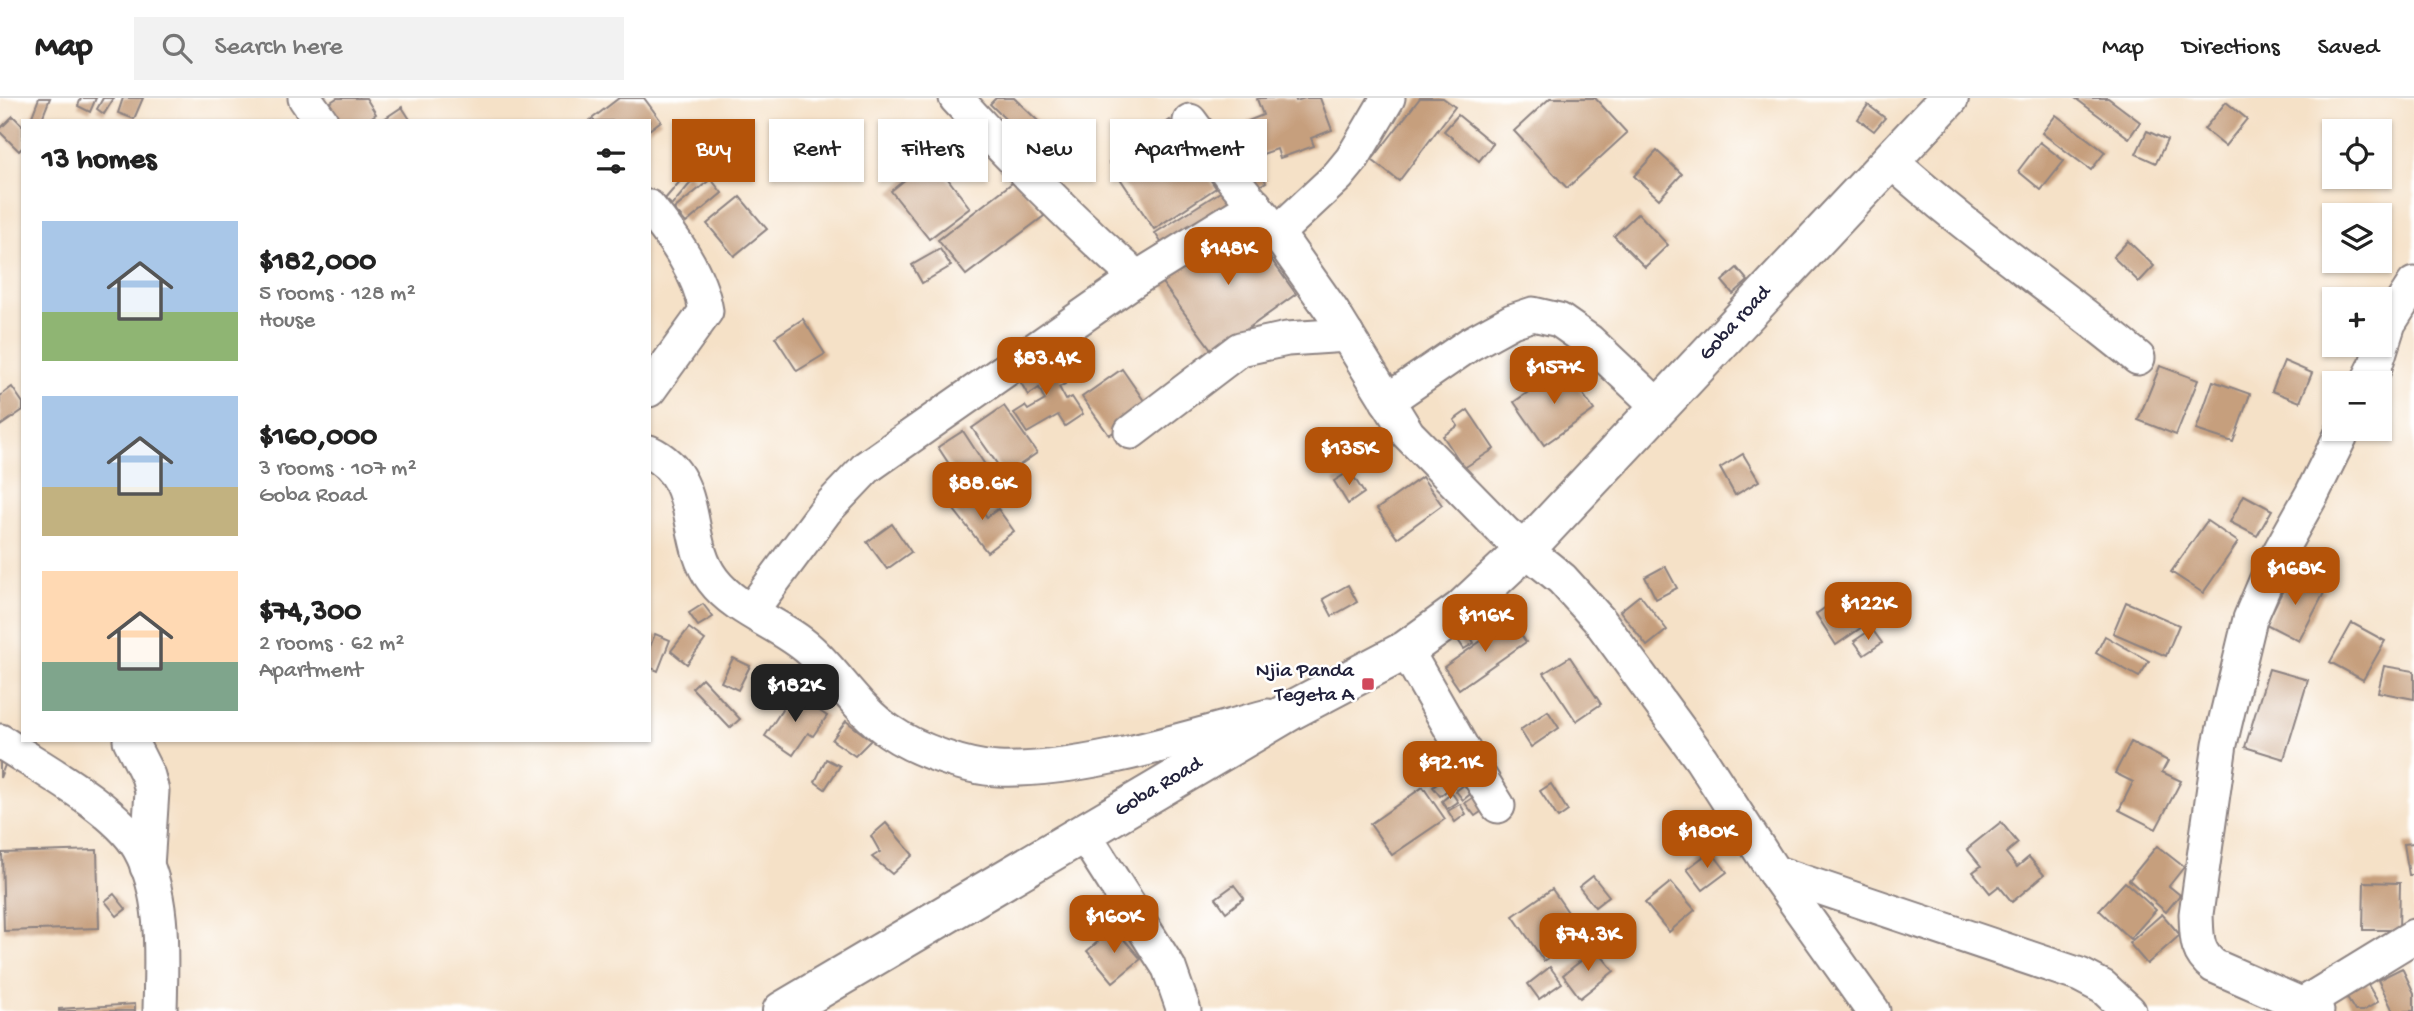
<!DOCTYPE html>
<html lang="en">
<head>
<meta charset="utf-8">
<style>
  body { margin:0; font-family:"Gochi Hand",sans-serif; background:#f2f2f2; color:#222; height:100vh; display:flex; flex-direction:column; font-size:26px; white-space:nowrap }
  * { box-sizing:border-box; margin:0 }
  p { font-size:23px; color:#767676 }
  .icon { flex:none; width:38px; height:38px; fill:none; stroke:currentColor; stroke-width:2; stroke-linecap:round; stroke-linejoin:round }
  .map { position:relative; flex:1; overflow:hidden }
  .details { position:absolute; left:21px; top:21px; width:630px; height:623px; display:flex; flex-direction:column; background:#fff; border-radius:0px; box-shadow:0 2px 5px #0004 }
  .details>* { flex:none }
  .guide { position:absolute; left:672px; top:21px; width:665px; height:63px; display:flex; gap:14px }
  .controls { position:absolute; left:2322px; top:21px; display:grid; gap:14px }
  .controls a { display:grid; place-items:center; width:70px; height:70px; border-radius:0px; background:#fff; box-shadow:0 2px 5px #0004; font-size:35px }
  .price { position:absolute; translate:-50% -60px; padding:0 16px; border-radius:14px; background:#b45309; color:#fff; font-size:23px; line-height:46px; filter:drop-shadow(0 2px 4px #0008) }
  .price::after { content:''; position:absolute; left:50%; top:42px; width:21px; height:16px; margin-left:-10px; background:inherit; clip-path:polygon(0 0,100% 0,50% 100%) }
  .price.active { background:#222; color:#fff }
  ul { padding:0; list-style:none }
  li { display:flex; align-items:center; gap:21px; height:175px; padding:0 21px }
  li span { display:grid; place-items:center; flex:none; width:196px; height:140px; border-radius:0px; color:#555 }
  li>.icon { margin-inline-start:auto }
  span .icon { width:84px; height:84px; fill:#fffc; stroke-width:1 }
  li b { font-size:30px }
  h2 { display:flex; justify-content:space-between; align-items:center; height:84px; padding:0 21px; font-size:30px }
  .tag { padding:0 24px; border-radius:0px; background:#fff; box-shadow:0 2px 5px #0004; font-size:24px; line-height:63px }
  .tag.active { background:#b45309; color:#fff }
  header { display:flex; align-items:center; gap:42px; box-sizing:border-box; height:98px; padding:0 35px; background:#fff; border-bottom:2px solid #e0e0e0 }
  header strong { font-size:33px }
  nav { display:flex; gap:38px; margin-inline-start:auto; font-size:24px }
  .search { width:490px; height:63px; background:#f2f2f2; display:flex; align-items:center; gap:18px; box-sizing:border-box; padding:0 24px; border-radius:0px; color:#767676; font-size:26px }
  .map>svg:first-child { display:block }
  .building { fill:#c69f7d }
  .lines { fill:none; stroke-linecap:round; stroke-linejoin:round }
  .minor-casing { stroke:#8c8281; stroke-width:37 }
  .major-casing { stroke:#8c8281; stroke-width:42 }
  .minor { stroke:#fff; stroke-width:33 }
  .major { stroke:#fff; stroke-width:38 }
  .poi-dot { fill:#d1495b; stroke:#fff; stroke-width:2.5 }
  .labels { text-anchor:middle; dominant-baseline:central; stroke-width:5; stroke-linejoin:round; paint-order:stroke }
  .street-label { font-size:21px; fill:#22223b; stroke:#fff }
  .poi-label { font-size:21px; fill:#22223b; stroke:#fff; text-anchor:end }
</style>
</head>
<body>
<header>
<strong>Map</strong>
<div class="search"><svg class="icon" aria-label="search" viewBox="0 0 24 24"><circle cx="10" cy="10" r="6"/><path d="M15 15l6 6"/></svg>Search here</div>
<nav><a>Map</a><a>Directions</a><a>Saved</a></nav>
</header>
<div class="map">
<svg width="2414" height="913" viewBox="0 0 2414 913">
  <rect width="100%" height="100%" fill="#fff"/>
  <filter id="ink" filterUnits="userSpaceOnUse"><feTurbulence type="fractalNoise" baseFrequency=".0143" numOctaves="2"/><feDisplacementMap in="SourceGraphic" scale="14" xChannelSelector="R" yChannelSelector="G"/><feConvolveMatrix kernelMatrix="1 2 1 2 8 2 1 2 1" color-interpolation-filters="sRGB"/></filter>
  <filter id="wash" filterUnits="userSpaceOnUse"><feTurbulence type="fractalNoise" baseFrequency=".00686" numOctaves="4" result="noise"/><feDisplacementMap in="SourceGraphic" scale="28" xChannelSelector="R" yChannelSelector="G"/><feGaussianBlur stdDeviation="1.57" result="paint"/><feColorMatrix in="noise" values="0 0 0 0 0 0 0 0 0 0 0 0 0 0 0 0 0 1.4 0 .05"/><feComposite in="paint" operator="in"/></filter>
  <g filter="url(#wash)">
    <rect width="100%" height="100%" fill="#f5e1c7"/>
    <g id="blocks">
      <g class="building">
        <path d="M39 0H50L41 23 31 21Z"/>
        <path d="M81 0H96L90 14 78 8Z"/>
        <path d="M103 0H114L104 16 97 11Z"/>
        <path d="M123 0H143L134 21 118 15Z"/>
        <path d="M337 0H366L376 16 366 23H336L326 7Z"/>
        <path d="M619 0H644L661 23 649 32V23H589Z"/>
        <path d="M996 0H1014L1057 41 1042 57 990 6Z"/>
        <path d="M1260 0H1295L1296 3 1305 0H1320L1332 32 1311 40 1314 48 1280 60 1277 51 1260 57 1248 23 1263 17 1257 1Z"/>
        <path d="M1420 0H1443L1455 9 1399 83 1372 62Z"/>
        <path d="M1550 0H1595L1627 35 1567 90 1514 33Z"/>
        <path d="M2075 0H2108L2140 24 2129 40Z"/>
        <path d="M2226 4 2247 21 2225 48 2204 31Z"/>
        <path d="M1868 7 1885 20 1874 33 1858 21Z"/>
        <path d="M402 9 411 23H381Z"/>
        <path d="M1458 17 1493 46 1479 63 1444 33Z"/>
        <path d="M2056 17 2105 54 2091 72 2042 35Z"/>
        <path d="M13 18 23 28V49L19 53 0 34V31Z"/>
        <path d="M1170 22 1216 90 1154 131 1109 64Z"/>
        <path d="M2147 33 2167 42 2156 65 2136 56Z"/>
        <path d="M2040 44 2064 63 2041 92 2018 73Z"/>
        <path d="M1657 53 1682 76 1659 101 1634 78Z"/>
        <path d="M932 60 970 110 929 141 891 93Z"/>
        <path d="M1258 69 1266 84 1254 91 1246 76Z"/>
        <path d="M687 75 694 81 672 107 665 101Z"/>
        <path d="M711 81 722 95 686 125 674 111Z"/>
        <path d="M1016 82 1044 118 966 177 938 142Z"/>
        <path d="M1225 91 1238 111 1168 155 1155 135Z"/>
        <path d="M740 99 767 131 734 158 707 126Z"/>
        <path d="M1638 115 1668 147 1645 169 1614 138Z"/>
        <path d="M1243 122 1296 196 1214 255 1160 182Z"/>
        <path d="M2128 143 2154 168 2139 184 2113 159Z"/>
        <path d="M940 151 951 168 922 185 912 167Z"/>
        <path d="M1737 170 1748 183 1733 196 1722 183Z"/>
        <path d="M803 221 825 256 797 273 775 239Z"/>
        <path d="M1048 259 1065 286 1059 289 1066 302 1072 299 1083 316 1065 328 1058 317 1027 335 1014 315 1025 308 1028 312 1045 302 1039 290 1028 297 1017 278Z"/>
        <path d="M2284 263 2312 275 2300 304 2272 293Z"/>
        <path d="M2160 268 2198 282 2176 337 2138 322Z"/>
        <path d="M1564 269 1594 312 1544 347 1514 304Z"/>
        <path d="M1122 271 1149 310 1109 337 1082 299Z"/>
        <path d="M2213 283 2250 296 2233 344 2196 332Z"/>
        <path d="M12 289 23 305V312L0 328V298Z"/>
        <path d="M1004 308 1037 355 1005 377 972 330Z"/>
        <path d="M1468 312 1494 351 1464 370 1443 338 1458 328 1454 322Z"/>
        <path d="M963 333 991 376 966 392 938 349Z"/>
        <path d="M1743 356 1759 383 1735 397 1720 370Z"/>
        <path d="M1350 373 1364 395 1348 406 1334 383Z"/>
        <path d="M1422 379 1442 407 1397 440 1377 411Z"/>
        <path d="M973 391 980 400 975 403 987 419 998 411 1014 433 987 454 951 408Z"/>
        <path d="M2244 397 2272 412 2257 438 2230 424Z"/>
        <path d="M2207 423 2238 444 2203 495 2171 474Z"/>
        <path d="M892 426 911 454 887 471 867 444Z"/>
        <path d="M1665 468 1677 490 1656 501 1645 479Z"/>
        <path d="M2291 476 2325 493 2299 543 2266 526Z"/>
        <path d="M1348 487 1357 504 1332 518 1323 501Z"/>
        <path d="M1855 489 1875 520 1836 547 1816 516Z"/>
        <path d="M1640 497 1667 532 1647 548 1620 513Z"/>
        <path d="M2126 504 2179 527 2166 558 2113 535Z"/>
        <path d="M703 506 713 519 698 528 689 515Z"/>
        <path d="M1511 522 1526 544 1459 591 1444 569Z"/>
        <path d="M2352 525 2385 543 2363 582 2330 564Z"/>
        <path d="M689 530 705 542 687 566 671 553Z"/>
        <path d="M1872 531 1882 545 1864 557 1854 543Z"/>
        <path d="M655 536 670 542 658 573 649 569V551Z"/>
        <path d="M1469 536 1474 545 1464 551 1458 542Z"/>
        <path d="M2105 538 2149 563 2139 579 2096 555Z"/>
        <path d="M1570 559 1601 606 1576 623 1544 575Z"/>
        <path d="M733 560 750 568 738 592 721 584Z"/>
        <path d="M2384 568 2414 573V601L2378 594Z"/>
        <path d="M2269 571 2308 582 2284 661 2245 649Z"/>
        <path d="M702 580 740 621 730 630 692 590Z"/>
        <path d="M793 595 827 618 813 638 808 635 793 657 765 638Z"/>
        <path d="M1548 613 1559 630 1531 649 1520 632Z"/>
        <path d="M846 623 871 642 855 658 832 642Z"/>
        <path d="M1444 644 1451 653 1431 668 1424 659Z"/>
        <path d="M2131 644 2168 663 2162 674 2181 683 2156 731 2119 712 2133 684 2115 675Z"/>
        <path d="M0 656 8 659 0 680Z"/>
        <path d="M1452 657 1459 668 1445 677 1438 666Z"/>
        <path d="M826 661 840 668 825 691 815 684Z"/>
        <path d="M1435 669 1441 678 1431 685 1425 677Z"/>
        <path d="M1459 672 1465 681 1454 689 1447 680Z"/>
        <path d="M1443 681 1450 690 1440 698 1433 689Z"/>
        <path d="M1468 684 1474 693 1463 702 1456 693Z"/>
        <path d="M1551 686 1568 713 1558 720 1540 693Z"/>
        <path d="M1423 689 1445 721 1392 757 1370 726Z"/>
        <path d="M1452 695 1458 704 1447 711 1442 703Z"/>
        <path d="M1478 696 1488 709 1475 718 1465 705Z"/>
        <path d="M1460 706 1466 716 1455 724 1448 713Z"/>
        <path d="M2001 724 2018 745 2006 755 2017 769 2029 759 2044 777 2012 804 1999 788 1990 795 1973 774 1981 768 1967 751Z"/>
        <path d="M886 725 913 757 892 776 872 759 880 754 871 738Z"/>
        <path d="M2414 745V777H2409L2404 746Z"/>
        <path d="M2157 748 2184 769 2169 788 2180 797 2166 814 2129 782Z"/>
        <path d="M97 752 99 830 4 833 2 755Z"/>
        <path d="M1711 753 1727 774 1703 792 1687 771Z"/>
        <path d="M1593 778 1609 798 1595 809 1579 789Z"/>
        <path d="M1671 784 1695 812 1669 834 1645 805Z"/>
        <path d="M2125 784 2156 812 2130 841 2099 812Z"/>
        <path d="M2364 784 2400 785 2399 832H2363Z"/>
        <path d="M1234 787 1244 800 1226 814 1216 800Z"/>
        <path d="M1552 791 1583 836 1544 863 1513 818Z"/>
        <path d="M114 796 126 811 117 818 105 803Z"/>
        <path d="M2162 816 2180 837 2147 866 2129 845Z"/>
        <path d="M1114 830 1141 861 1113 884 1087 853Z"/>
        <path d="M1596 851 1614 873 1580 900 1563 877Z"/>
        <path d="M1550 869 1562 885 1539 901 1528 886Z"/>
        <path d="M2402 870 2414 895V913H2393L2378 882Z"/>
        <path d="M2364 880 2378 904 2363 913H2355L2342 892Z"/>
        <path d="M135 906V913H59V911Z"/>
      </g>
    </g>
  </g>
  <g filter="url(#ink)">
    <use href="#blocks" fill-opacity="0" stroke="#8c8281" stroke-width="2"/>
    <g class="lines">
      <defs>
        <g id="minor">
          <path d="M305 0 321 23"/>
          <path d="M956 0C1014 64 1073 123 1137 180"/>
          <path d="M1190 23 1232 80 1277 135 1332 213 1408 336 1505 435 1562 481 1600 523 1701 661 1774 774 1873 913"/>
          <path d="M1890 62C1968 133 2056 192 2138 260"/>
          <path d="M649 109C673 139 700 175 706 213L649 292"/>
          <path d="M1277 135 1338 78 1352 61 1388 0"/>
          <path d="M2367 285 2375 269 2389 225 2414 186"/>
          <path d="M1387 303 1470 246 1512 223 1533 216 1559 222 1589 243 1659 309"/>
          <path d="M1131 334 1240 251 1287 241 1347 237"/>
          <path d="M649 354C704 380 682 441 713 482 737 514 782 526 811 553 838 578 858 612 889 633 915 651 966 670 998 671 1082 674 1186 640 1268 618"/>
          <path d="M751 513 826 412 867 369 1137 180 1255 107"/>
          <path d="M1406 552 1465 655 1498 708"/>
          <path d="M130 642 148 678 152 693 147 769"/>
          <path d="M0 643C39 669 116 710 139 750 166 798 161 861 160 913"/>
          <path d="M1083 735 1169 870 1184 913"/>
          <path d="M1774 774 2080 877 2103 889 2129 913"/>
          <path d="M2303 906 2414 838"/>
          <path d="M2317 913 2214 868C2195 854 2197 837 2196 816L2220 646 2250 521 2274 464 2312 396 2344 331"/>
        </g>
        <path id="major" d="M782 913 1292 612 1406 552 1461 512 1524 453 1949 0"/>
      </defs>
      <use href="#minor" class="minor-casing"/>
      <use href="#major" class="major-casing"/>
      <use href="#minor" class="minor"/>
      <use href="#major" class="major"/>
    </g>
  </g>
  <rect class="poi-dot" x="1361" y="579" width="14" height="14" rx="3.5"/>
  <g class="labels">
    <g class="street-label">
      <text transform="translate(1736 226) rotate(-47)">Goba road</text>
      <text transform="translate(1159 690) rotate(-31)">Goba Road</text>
    </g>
    <g class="poi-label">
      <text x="1354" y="574">Njia Panda<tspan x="1354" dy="24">Tegeta A</tspan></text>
    </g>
  </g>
</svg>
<div class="controls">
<a><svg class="icon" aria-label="locate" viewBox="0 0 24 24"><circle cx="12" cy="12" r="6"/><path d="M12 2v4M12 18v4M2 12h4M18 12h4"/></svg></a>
<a><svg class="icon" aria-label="layers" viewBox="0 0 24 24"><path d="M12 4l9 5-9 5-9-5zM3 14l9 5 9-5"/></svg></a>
<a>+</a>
<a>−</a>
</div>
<b class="price" style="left:1228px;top:189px">$148K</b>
<b class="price" style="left:1046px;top:299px">$83.4K</b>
<b class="price" style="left:1554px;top:308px">$157K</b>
<b class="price" style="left:1349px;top:389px">$135K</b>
<b class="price" style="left:982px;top:424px">$88.6K</b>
<b class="price" style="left:2295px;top:509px">$168K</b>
<b class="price" style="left:1868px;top:544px">$122K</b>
<b class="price" style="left:1485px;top:556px">$116K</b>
<b class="price active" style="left:795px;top:626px">$182K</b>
<b class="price" style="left:1450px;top:703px">$92.1K</b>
<b class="price" style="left:1707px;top:772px">$180K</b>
<b class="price" style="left:1114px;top:857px">$160K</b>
<b class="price" style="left:1588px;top:875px">$74.3K</b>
<div class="guide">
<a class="tag active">Buy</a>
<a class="tag">Rent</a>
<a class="tag">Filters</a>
<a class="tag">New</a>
<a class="tag">Apartment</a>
</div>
<section class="details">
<h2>13 homes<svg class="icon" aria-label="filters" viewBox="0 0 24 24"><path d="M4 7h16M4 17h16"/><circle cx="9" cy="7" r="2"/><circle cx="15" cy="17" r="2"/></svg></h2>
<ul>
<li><span style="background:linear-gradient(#a9c7e8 65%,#8fb573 0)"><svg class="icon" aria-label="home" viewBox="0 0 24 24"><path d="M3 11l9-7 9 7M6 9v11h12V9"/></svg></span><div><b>$182,000</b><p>5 rooms · 128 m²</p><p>House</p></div></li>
<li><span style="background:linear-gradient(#a9c7e8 65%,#c2b280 0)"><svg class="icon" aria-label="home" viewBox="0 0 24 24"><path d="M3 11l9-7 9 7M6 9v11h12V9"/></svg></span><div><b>$160,000</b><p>3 rooms · 107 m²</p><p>Goba Road</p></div></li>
<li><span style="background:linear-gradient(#ffd9b3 65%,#7fa58c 0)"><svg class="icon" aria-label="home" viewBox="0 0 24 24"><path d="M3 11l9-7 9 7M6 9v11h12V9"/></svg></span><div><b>$74,300</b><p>2 rooms · 62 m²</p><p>Apartment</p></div></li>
</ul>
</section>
</div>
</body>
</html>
